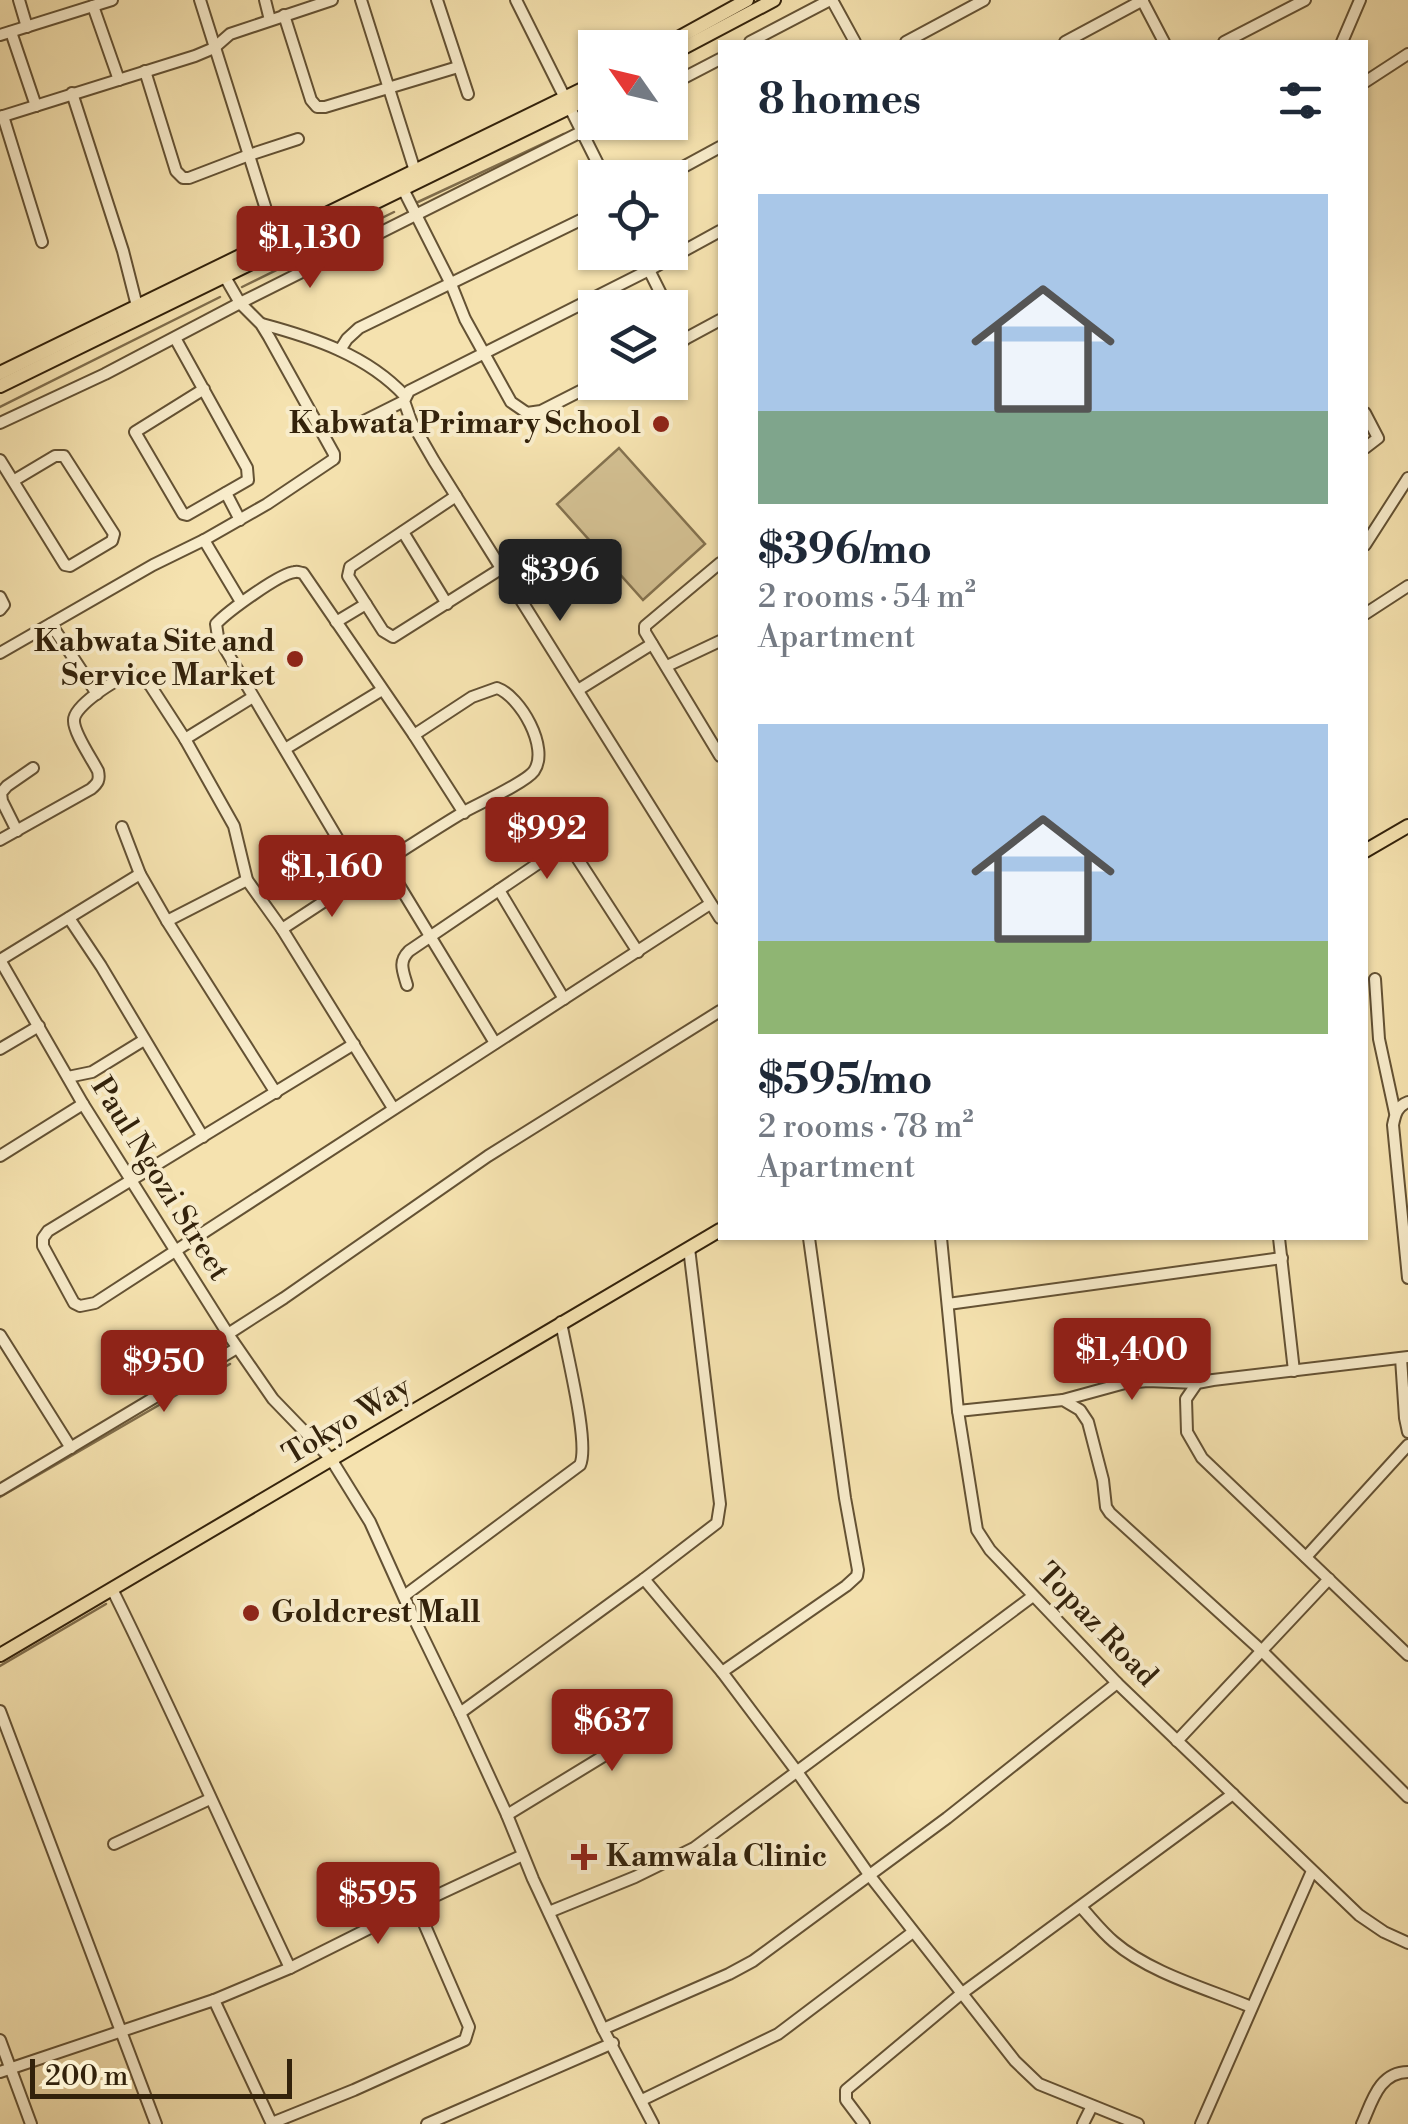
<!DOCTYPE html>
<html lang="en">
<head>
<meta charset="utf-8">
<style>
  body { margin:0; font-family:"Libre Bodoni",serif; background:#f2f2f3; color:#1f2937; height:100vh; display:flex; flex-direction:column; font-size:38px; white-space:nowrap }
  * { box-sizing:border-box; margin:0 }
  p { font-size:32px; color:#747a83 }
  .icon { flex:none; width:55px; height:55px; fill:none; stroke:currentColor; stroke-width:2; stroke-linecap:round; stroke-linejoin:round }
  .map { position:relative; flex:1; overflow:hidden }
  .side { position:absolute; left:718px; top:40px; width:650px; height:1200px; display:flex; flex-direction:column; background:#fff; border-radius:0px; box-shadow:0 2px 8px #0004 }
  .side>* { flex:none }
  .needle { width:65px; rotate:304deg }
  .controls { position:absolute; left:578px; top:30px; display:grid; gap:20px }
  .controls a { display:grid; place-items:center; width:110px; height:110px; border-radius:0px; background:#fff; box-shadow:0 2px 8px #0004; font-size:50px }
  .scale { position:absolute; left:30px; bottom:25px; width:262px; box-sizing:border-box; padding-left:10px; border:5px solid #33220b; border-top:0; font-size:28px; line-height:35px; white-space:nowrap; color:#33220b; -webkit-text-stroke:8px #f8eccb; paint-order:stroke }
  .price { position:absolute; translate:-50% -85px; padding:0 22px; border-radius:10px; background:#8f2418; color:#fff; font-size:32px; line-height:65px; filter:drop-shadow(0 2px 5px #0008) }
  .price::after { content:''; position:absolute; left:50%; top:60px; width:30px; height:22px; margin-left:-15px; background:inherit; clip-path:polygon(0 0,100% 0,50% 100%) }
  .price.current { background:#222; color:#fff }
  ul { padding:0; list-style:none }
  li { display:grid; align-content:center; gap:20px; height:530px; padding:0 40px }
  li span { display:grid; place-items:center; height:310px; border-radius:0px; color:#555 }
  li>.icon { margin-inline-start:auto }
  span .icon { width:180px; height:180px; fill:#fffc; stroke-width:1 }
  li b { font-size:42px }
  h2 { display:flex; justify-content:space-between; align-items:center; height:120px; padding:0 40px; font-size:42px }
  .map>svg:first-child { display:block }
  .garden { fill:#d4c193; stroke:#84724f; stroke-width:2.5 }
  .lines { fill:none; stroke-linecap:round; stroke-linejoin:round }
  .stream { stroke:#806e4c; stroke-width:2.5 }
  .minor-casing { stroke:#645234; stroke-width:14 }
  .major-casing { stroke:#33220b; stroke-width:16 }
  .minor { stroke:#f8eccb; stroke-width:10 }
  .major { stroke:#f5e2af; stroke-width:12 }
  .poi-dot { fill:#8f2418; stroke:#f8eccb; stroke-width:4 }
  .labels { text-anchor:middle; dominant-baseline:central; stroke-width:8; stroke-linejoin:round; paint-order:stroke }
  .poi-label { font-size:30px; font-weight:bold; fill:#33220b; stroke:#f8eccb; text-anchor:end }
  .street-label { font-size:30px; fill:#33220b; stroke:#f8eccb }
</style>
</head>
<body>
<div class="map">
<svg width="1408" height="2124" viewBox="0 0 1408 2124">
  <rect width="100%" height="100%" fill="#f5e2af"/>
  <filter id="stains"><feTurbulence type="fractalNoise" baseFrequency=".002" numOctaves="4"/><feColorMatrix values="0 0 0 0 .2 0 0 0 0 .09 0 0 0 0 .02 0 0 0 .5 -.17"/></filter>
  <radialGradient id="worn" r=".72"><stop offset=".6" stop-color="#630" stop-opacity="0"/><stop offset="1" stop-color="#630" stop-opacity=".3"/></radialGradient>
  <path class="garden" d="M619 448 705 544 643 600 557 504Z"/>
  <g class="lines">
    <g class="stream">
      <path d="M585 123 595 119"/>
      <path d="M418 202 564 134"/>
      <path d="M242 287 394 212"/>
      <path d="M0 407 220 297"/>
      <path d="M0 1497 230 1364"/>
      <path d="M0 1666 106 1604"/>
    </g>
    <defs>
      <g id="minor">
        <path d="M19 0 27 27"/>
        <path d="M200 0 275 238"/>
        <path d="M265 0 270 20"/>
        <path d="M361 0 415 171"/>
        <path d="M437 0 468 94"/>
        <path d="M516 0 605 178"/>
        <path d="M832 0 855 42"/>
        <path d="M1142 0 1164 42"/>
        <path d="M93 6 119 80"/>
        <path d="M284 15 311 100 317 107H325L458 67"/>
        <path d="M11 32 36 106"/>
        <path d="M0 35 112 0"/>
        <path d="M750 42 830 0"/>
        <path d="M906 42 984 0"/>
        <path d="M1065 42 1143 0"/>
        <path d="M1224 42 1305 0"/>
        <path d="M1342 42 1360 0"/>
        <path d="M145 71 176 171 183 178H189L249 155 298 139"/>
        <path d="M1365 82 1408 54"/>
        <path d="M670 85 720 59"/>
        <path d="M72 93 123 251 137 306"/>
        <path d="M3 116 42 242"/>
        <path d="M0 117 195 56 214 48 230 34 332 0"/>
        <path d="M663 178 720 147"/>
        <path d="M403 189 451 284 465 319 511 402 527 413 541 411 598 382"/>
        <path d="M720 231 649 270 409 391 404 401 411 421 434 461 720 918"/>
        <path d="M640 252 668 308"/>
        <path d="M670 312 684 340"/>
        <path d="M262 324C314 338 367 355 405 396"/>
        <path d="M175 338 247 468 248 480 187 515 183 514 135 432 204 389"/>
        <path d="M670 347 720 320"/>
        <path d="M340 350 347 339 359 328 595 213"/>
        <path d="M1365 413 1378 438 1365 448"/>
        <path d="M362 422 404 401"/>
        <path d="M0 423 105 374 240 303 601 122"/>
        <path d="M0 460 65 565 70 566 112 541 114 534 64 456H55L13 481"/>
        <path d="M226 493 240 520"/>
        <path d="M456 496 350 567 348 576 383 631 393 637 502 568"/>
        <path d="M403 532 447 604"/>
        <path d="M204 540 241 602"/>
        <path d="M1365 545 1408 478"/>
        <path d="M720 563 645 626V632L720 756"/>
        <path d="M0 597 4 605 0 610"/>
        <path d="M1365 614 1408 586"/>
        <path d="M336 622 366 604"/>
        <path d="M51 624 97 694"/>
        <path d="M0 653 153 565 204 540 267 504 334 459V454L269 337 261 324 240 303 225 277"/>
        <path d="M667 666 720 641"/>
        <path d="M578 690 652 644"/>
        <path d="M185 739 253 697"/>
        <path d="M285 749 382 690"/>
        <path d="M122 827 140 874 167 921 276 1093"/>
        <path d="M17 831 2 801 1 793 7 786 33 768"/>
        <path d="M0 840 91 789C98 783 100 780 98 771 92 759 73 732 74 720 74 706 115 679 129 676 138 674 143 679 150 685L185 739 234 826 247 880 282 929 393 1108"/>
        <path d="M385 862 495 1043"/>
        <path d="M361 878 218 637 216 624C227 612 280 573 295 572 298 571 300 573 303 573L414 735 464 813"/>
        <path d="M499 890 564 999"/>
        <path d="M69 918 101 966 203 1137"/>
        <path d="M167 921 247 880"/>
        <path d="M282 929C342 890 401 850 462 813 478 804 525 783 534 771 550 748 520 696 497 688L472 697 414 735"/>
        <path d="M0 960 83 1104 228 1334 273 1399 331 1459 370 1522 407 1604 460 1713 507 1815 533 1879 603 2029 653 2124"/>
        <path d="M0 960 140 874"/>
        <path d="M1375 979 1379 1039 1395 1113"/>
        <path d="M407 985C403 971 398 962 409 951L561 848 567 847 572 850 638 952"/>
        <path d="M354 1044 48 1231 43 1238V1246L74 1303 80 1306 95 1303 710 904"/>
        <path d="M0 1049 39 1026"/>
        <path d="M68 1077 92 1072 144 1040"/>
        <path d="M1408 1102C1397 1106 1395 1115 1393 1125L1408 1278"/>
        <path d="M0 1156 83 1104"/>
        <path d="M941 1238 958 1411 977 1530 990 1550 1117 1683 1359 1915 1384 1932 1408 1943"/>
        <path d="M1279 1238 1294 1371"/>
        <path d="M948 1304 1282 1258"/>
        <path d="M228 1334 284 1298 488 1156 720 1011"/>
        <path d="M0 1335 71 1448"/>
        <path d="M1408 1357 1213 1380 1197 1383 1186 1399 1187 1432 1202 1458 1408 1655"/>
        <path d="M1401 1358 1405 1418 1408 1432"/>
        <path d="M1063 1400 1125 1383 1148 1381 1197 1383"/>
        <path d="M958 1411 1063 1400 1080 1410 1088 1422 1103 1480 1106 1507 1110 1513 1262 1651 1408 1797"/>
        <path d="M0 1490 237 1348"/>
        <path d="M1306 1557 1408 1445"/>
        <path d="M644 1579 722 1672 798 1773 870 1876 1015 2061 1039 2084 1138 2124"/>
        <path d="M112 1589C174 1714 230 1842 290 1968"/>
        <path d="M404 1596 580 1465C590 1444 566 1351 561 1322"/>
        <path d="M722 1672 846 1586 857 1576 858 1570 845 1498 809 1238"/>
        <path d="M0 1711 156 2124"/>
        <path d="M460 1713 644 1579 717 1523 720 1504 689 1248"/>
        <path d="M1177 1741 1329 1579"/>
        <path d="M507 1815 620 1746 622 1737 596 1698"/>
        <path d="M114 1844 210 1799"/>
        <path d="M1081 1907C1092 1919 1102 1932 1114 1942 1150 1973 1208 1989 1251 2007"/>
        <path d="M549 1912 635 1877 694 1848 1033 1596"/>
        <path d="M214 2000 290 1968 416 1905 523 1855"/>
        <path d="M603 2029 729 1974 753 1961 947 1818 1117 1683"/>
        <path d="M0 2040 31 2124"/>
        <path d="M0 2072 214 2000 272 2124"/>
        <path d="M642 2100 778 2034 913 1932"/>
        <path d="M272 2123 354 2090 465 2040 469 2027 416 1905"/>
        <path d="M427 2124 613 2043"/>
        <path d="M864 2124 846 2100V2090L961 1994 1233 1794"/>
        <path d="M1083 2124 1092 2106"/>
        <path d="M1201 2124 1312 1871"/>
        <path d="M1362 2124C1372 2102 1379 2072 1408 2072"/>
      </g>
      <g id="major">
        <path d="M660 48 747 0"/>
        <path d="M670 55 774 0"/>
        <path d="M0 373 595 83"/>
        <path d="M0 386 595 95"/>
        <path d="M1365 851 1408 826"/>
        <path d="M0 1655 720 1230"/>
      </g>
    </defs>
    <use href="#minor" class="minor-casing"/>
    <use href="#major" class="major-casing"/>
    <use href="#minor" class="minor"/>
    <use href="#major" class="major"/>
  </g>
  <g class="poi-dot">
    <circle cx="661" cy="424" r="10"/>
    <circle cx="295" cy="659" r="10"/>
    <circle cx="251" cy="1613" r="10"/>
    <path d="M579 1842h10v10h10v10h-10v10h-10v-10h-10v-10h10z"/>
  </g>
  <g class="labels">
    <g class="poi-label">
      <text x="641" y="424">Kabwata Primary School</text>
      <text x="275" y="642">Kabwata Site and<tspan x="275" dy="34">Service Market</tspan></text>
      <text x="271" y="1613" text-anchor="start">Goldcrest Mall</text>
      <text x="606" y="1857" text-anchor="start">Kamwala Clinic</text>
    </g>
    <g class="street-label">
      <text transform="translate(160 1179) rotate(58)">Paul Ngozi Street</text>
      <text transform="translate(347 1421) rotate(-31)">Tokyo Way</text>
      <text transform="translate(1097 1625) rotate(46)">Topaz Road</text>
    </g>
  </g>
  <rect width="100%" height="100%" filter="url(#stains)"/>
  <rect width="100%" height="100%" fill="url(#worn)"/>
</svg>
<div class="controls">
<a><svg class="needle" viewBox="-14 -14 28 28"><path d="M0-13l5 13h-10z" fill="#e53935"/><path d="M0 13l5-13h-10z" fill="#747a83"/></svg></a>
<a><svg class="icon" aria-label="locate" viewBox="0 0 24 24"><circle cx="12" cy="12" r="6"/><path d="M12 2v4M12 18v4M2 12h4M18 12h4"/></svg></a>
<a><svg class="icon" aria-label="layers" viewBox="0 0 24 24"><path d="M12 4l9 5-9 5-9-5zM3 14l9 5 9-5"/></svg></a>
</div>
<div class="scale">200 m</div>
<b class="price" style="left:310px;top:291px">$1,130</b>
<b class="price current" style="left:560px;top:624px">$396</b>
<b class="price" style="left:547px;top:882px">$992</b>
<b class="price" style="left:332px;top:920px">$1,160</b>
<b class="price" style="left:1132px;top:1403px">$1,400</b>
<b class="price" style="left:164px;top:1415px">$950</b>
<b class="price" style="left:612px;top:1774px">$637</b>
<b class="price" style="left:378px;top:1947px">$595</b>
<section class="side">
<h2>8 homes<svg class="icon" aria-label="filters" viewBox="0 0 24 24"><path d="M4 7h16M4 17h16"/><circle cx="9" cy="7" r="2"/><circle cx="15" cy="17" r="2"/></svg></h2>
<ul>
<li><span style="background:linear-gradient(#a9c7e8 70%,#7fa58c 0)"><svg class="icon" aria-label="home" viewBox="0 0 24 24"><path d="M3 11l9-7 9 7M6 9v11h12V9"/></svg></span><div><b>$396/mo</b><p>2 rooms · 54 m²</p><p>Apartment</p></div></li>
<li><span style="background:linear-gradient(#a9c7e8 70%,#8fb573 0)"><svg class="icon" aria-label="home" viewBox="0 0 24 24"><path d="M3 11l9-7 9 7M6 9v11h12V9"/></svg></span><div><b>$595/mo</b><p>2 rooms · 78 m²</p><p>Apartment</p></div></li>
</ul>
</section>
</div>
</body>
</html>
